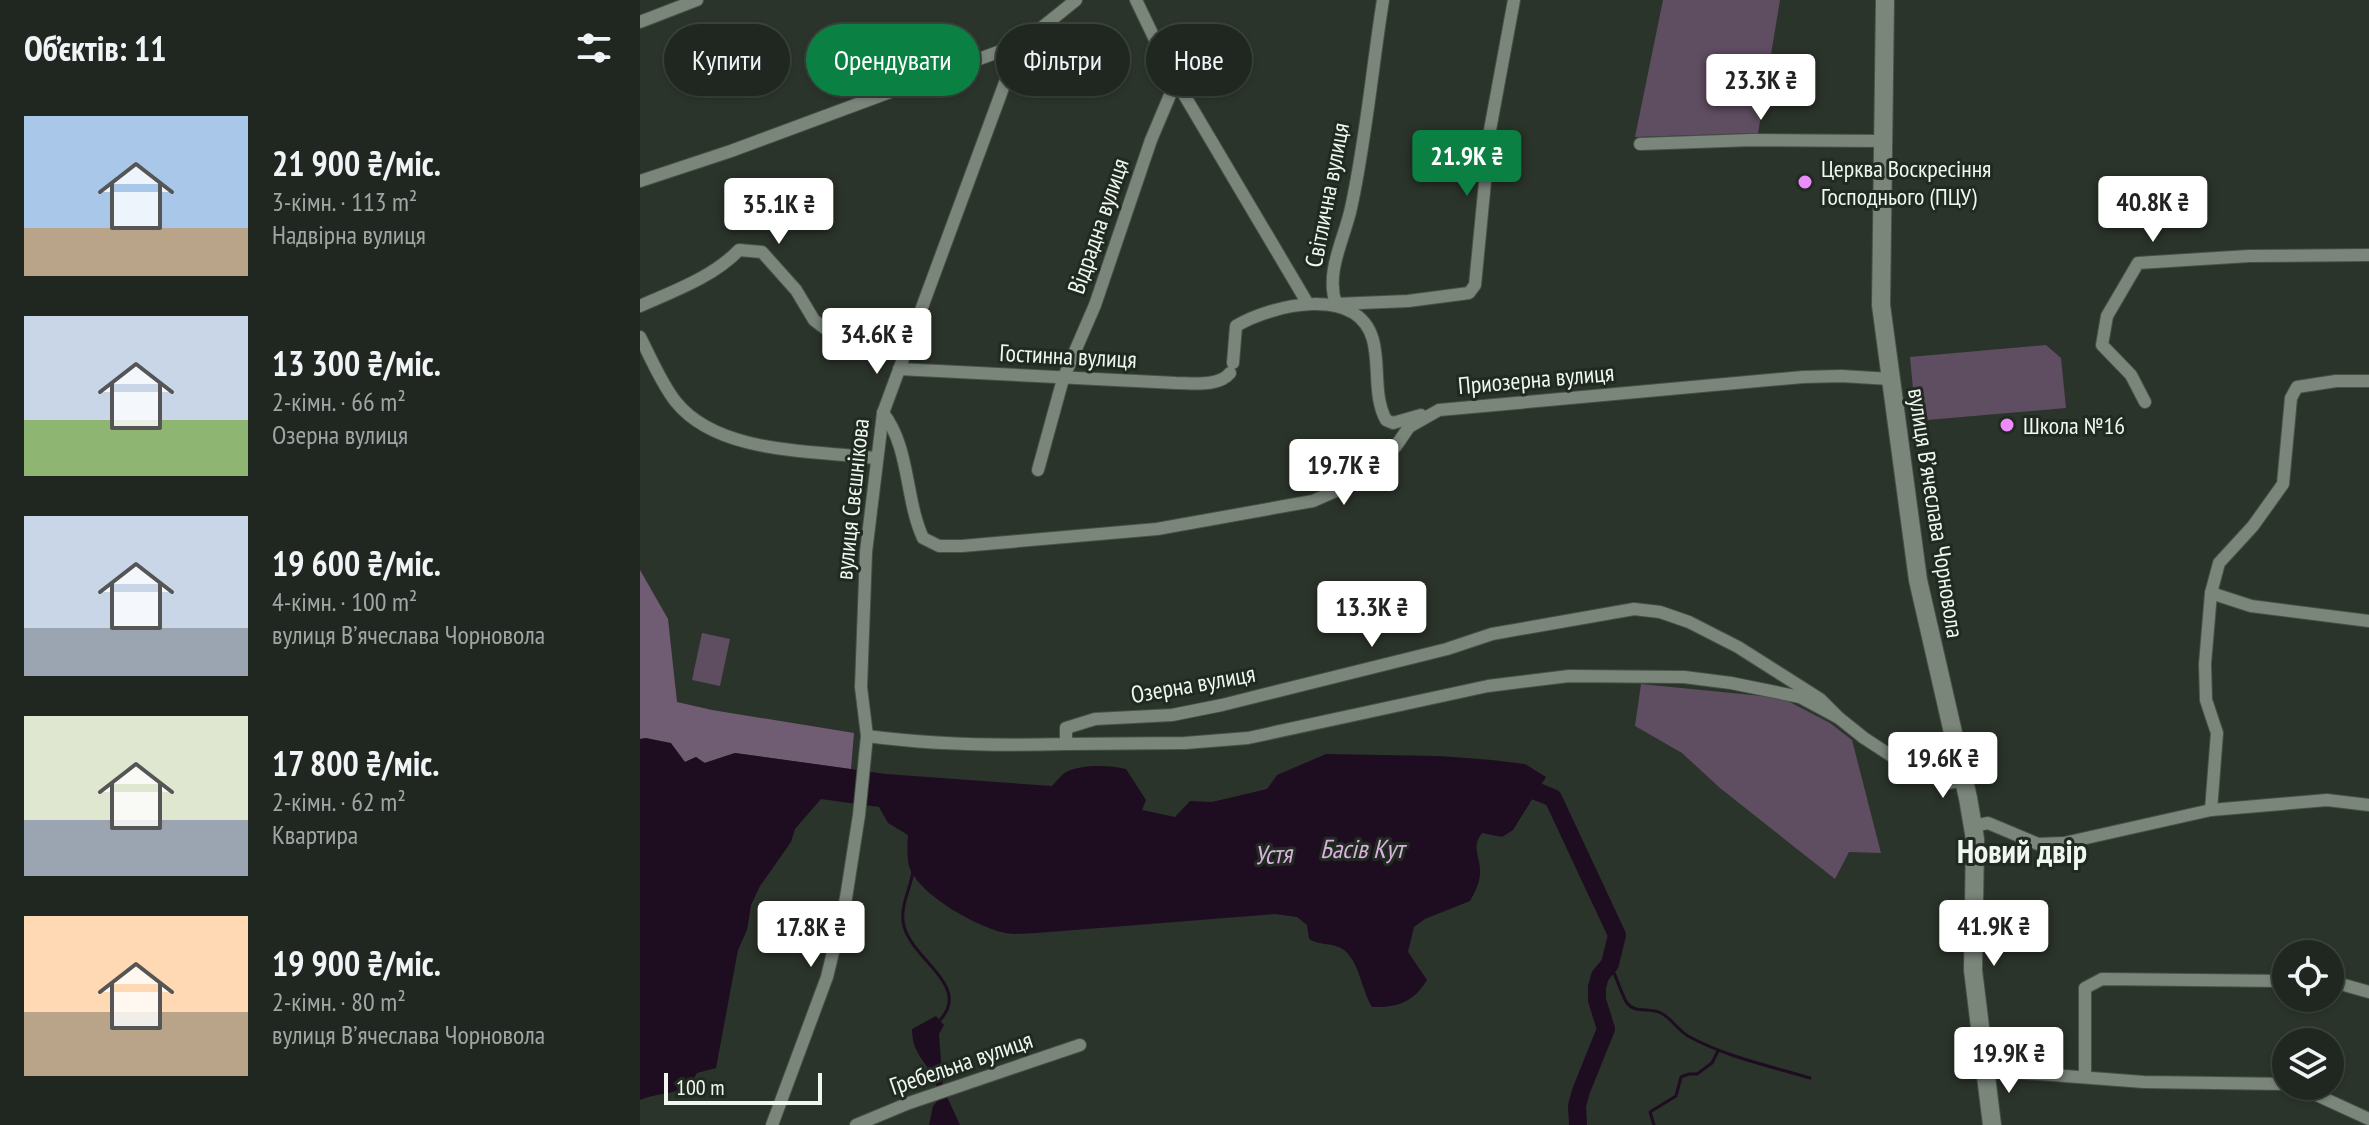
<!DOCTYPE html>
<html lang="uk">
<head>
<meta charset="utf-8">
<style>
  body { margin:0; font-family:"PT Sans Narrow",sans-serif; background:#2d332d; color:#f1f3f6; height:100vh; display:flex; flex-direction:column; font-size:30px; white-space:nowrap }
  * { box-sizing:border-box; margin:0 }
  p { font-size:26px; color:#a2a5a5 }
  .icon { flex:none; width:44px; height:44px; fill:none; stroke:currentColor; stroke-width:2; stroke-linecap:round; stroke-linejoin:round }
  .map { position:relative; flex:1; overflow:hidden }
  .sheet { display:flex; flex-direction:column; background:#202720; width:640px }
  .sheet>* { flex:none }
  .banner { position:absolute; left:24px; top:24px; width:760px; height:72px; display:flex; gap:16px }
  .tools { position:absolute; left:1632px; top:940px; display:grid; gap:16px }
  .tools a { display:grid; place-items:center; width:72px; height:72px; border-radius:50%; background:#202720; box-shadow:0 2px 6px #0004,0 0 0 2px #3d443e; font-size:40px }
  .scale { position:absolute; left:24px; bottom:20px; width:158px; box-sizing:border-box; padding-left:8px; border:4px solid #f0f6f0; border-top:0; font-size:22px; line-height:28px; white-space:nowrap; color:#f0f6f0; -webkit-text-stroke:6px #212a21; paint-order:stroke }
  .price { position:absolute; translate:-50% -68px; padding:0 18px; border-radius:8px; background:#fff; color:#222; font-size:26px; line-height:52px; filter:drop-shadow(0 2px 4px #0008) }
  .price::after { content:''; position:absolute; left:50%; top:48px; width:24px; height:18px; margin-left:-12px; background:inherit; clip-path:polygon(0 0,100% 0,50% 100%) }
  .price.selected { background:#0b8043; color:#fff }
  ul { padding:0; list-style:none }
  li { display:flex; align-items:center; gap:24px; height:200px; padding:0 24px }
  li span { display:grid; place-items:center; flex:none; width:224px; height:160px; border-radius:0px; color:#555 }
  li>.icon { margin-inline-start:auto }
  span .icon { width:96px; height:96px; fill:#fffc; stroke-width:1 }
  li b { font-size:34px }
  h2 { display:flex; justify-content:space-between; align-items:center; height:96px; padding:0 24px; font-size:34px }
  .pill { padding:0 28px; border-radius:36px; background:#202720; box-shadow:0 2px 6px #0004,0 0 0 2px #3d443e; font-size:28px; line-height:72px }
  .pill.selected { background:#0b8043; color:#fff }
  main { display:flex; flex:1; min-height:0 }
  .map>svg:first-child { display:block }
  .green { fill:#5f4d61 }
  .forest { fill:#705c73 }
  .water { fill:#1e0d20 }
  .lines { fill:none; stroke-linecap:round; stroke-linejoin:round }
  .stream { stroke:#1e0d20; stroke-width:3 }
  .river { stroke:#1e0d20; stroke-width:18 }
  .street-casing { stroke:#485048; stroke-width:14 }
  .secondary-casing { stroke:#485048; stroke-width:20 }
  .street { stroke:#7b867b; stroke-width:12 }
  .secondary { stroke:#7b867b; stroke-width:18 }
  .poi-dot { fill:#ec8cfa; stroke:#212a21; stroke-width:3 }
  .labels { text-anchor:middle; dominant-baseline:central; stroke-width:6; stroke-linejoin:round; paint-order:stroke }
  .poi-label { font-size:24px; fill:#f0f6f0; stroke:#212a21; text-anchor:start }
  .street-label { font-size:24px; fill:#f0f6f0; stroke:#212a21 }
  .water-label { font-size:26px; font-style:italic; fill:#d8b1dd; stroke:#212a21 }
  .district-label { font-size:32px; font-weight:bold; fill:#f0f6f0; stroke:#212a21 }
</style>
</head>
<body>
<main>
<section class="sheet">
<h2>Об’єктів: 11<svg class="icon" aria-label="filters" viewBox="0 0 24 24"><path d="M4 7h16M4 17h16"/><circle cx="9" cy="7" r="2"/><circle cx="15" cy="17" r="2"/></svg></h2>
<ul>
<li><span style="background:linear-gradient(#a9c7e8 70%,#b9a48a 0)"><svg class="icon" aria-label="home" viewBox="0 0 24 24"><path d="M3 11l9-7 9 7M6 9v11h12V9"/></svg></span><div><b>21 900 ₴/міс.</b><p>3-кімн. · 113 m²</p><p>Надвірна вулиця</p></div></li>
<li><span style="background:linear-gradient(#c9d6e8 65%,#8fb573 0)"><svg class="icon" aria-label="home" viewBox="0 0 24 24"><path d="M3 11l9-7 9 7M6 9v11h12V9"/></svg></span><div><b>13 300 ₴/міс.</b><p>2-кімн. · 66 m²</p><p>Озерна вулиця</p></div></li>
<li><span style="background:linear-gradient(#c9d6e8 70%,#9aa5b1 0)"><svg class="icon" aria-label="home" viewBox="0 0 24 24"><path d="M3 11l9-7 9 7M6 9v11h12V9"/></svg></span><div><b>19 600 ₴/міс.</b><p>4-кімн. · 100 m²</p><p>вулиця Вʼячеслава Чорновола</p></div></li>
<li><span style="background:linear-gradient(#dfe7d0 65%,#9aa5b1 0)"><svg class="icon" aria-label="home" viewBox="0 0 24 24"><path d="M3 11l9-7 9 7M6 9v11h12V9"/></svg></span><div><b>17 800 ₴/міс.</b><p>2-кімн. · 62 m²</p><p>Квартира</p></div></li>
<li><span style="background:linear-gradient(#ffd9b3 60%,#b9a48a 0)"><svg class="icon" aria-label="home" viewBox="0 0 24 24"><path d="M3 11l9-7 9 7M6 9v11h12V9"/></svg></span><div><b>19 900 ₴/міс.</b><p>2-кімн. · 80 m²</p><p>вулиця Вʼячеслава Чорновола</p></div></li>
</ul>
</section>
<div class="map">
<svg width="1729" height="1125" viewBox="0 0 1729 1125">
  <rect width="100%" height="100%" fill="#2b342a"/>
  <g class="green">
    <path d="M1023 0H1140L1118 133 995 137Z"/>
    <path d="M1406 345 1421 358 1426 408 1276 421 1270 357Z"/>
    <path d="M62 633 90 639 80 686 52 680Z"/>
    <path d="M1001 684 1142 698 1190 723 1212 740 1241 853 1209 852 1195 879 1080 788 1042 753 995 726Z"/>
  </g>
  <path class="forest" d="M0 570 28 619 37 702 72 710 214 733 211 769 95 753 64 763 56 757 45 762 6 738 0 739Z"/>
  <g class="water">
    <path d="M6 738 31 743 45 762 56 757 65 763 95 753 246 774 412 786C416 782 421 775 426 772 442 764 469 765 486 769L506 800 502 810 535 817 550 801 572 802 627 789 637 775 686 754 800 756 852 760 885 764 906 777 873 830 862 837 842 833C831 848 840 855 840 870 841 881 835 892 830 901L785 919 774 927 768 952 787 980C774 1002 757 1008 732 1007 721 989 720 963 704 950 693 942 680 946 669 939L667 925 657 917 635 914 397 933C387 933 375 935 365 933 338 927 278 895 269 866 267 857 267 845 268 835L248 823 239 807 181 799 155 829 151 842 120 886 111 905 107 930 98 950 76 1068 57 1073C45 1097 21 1091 0 1100V739Z"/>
    <path d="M296 1016 304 1025 299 1034 303 1088 320 1125H289L293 1106 299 1099C297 1093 297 1085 294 1079 285 1060 272 1053 272 1029Z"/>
  </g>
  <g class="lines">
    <g class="stream">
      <path d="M273 871C271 887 261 904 263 921 267 959 337 986 297 1023"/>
      <path d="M970 964C975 973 983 998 987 1003 995 1014 1010 1007 1021 1013 1030 1017 1038 1030 1048 1036 1086 1057 1130 1066 1170 1078"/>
      <path d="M1014 1125 1010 1112 1036 1096 1041 1077 1049 1074H1057L1072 1063 1078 1051"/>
    </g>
    <path class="river" d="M876 783 913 798 977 935 970 964 960 976 957 987V1000L966 1029 941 1091 937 1106 938 1125"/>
    <defs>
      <g id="street">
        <path d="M743 0C732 69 726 140 711 208 704 240 685 272 696 304L768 301 829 293 835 285 850 130 874 0"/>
        <path d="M0 22 57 0"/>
        <path d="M533 76 668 304"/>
        <path d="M1000 144 1112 140 1243 141"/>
        <path d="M0 181 91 151 358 52 395 33 436 0"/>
        <path d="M0 306C34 291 73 277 99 250L122 252 156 290 174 320 191 333 263 355"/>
        <path d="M0 337C11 358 21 383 36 402 79 455 174 450 235 458"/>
        <path d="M593 363 596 326C631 305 718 284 733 340 740 366 733 396 746 420L753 423 781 415"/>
        <path d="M259 369 536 383C552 383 579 387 590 373"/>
        <path d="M1505 402 1491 375 1462 345 1467 316 1498 263 1609 256 1729 255"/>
        <path d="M243 413C270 447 265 499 283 538L299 546H322L517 529 673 501 723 479 756 446 769 427 799 410 1163 377 1201 376 1251 379"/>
        <path d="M398 470 423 379 455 305 511 140 533 88 532 75 496 0"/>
        <path d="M1571 593 1611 606 1729 621"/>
        <path d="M227 736C294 745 359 746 426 744V728L455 719 532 715 582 705 807 649 852 634 994 609 1020 612 1049 622 1098 647 1180 699 1199 718"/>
        <path d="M426 744 545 743 608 738 848 686 929 676 1044 677 1091 683 1160 697 1199 718 1224 738 1267 766 1308 783 1324 780"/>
        <path d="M1571 810 1577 733 1566 700 1565 664 1571 593 1579 563 1613 526 1643 484 1651 398 1657 387 1696 381H1729"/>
        <path d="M1333 826 1348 823 1398 844 1424 843 1571 810 1687 800 1729 805"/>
        <path d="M1690 981 1729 992"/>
        <path d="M1344 1070 1504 1082 1646 1084"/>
        <path d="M1445 1077V988L1462 979 1646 981"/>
        <path d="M1657 1086 1729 1119"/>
        <path d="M132 1125 187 977 206 898 219 815 227 736 221 687 226 552 243 413 370 69 395 33"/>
        <path d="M216 1125 269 1103 440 1045"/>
      </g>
      <path id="secondary" d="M1245 0 1241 305 1278 580 1328 798 1335 839 1333 970 1352 1125"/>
    </defs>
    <use href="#street" class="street-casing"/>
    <use href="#secondary" class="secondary-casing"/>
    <use href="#street" class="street"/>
    <use href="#secondary" class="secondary"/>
  </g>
  <g class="poi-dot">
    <circle cx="1165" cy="182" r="8"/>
    <circle cx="1367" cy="425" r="8"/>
  </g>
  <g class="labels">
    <g class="poi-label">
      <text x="1181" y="168">Церква Воскресіння<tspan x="1181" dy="28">Господнього (ПЦУ)</tspan></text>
      <text x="1383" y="425">Школа №16</text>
    </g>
    <g class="street-label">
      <text transform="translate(687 195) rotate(-79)">Світлична вулиця</text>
      <text transform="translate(458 226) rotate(-71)">Відрадна вулиця</text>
      <text transform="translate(428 356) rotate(3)">Гостинна вулиця</text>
      <text transform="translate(896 379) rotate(-5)">Приозерна вулиця</text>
      <text transform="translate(212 499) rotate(-84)">вулиця Свєшнікова</text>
      <text transform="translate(1296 513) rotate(81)">вулиця Вʼячеслава Чорновола</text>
      <text transform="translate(553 684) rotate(-10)">Озерна вулиця</text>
      <text transform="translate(321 1063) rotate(-19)">Гребельна вулиця</text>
    </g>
    <g class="water-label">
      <text x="722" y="848">Басів Кут</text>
      <text transform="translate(633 854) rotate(-3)">Устя</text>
    </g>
    <g class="district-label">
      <text x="1382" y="851">Новий двір</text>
    </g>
  </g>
</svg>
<div class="tools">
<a><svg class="icon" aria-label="locate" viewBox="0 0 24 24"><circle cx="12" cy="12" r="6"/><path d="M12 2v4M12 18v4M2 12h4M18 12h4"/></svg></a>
<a><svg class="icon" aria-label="layers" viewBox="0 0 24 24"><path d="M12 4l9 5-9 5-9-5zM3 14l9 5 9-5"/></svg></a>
</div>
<div class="scale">100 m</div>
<b class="price" style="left:1121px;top:122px">23.3K ₴</b>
<b class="price selected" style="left:827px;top:198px">21.9K ₴</b>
<b class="price" style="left:1513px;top:244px">40.8K ₴</b>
<b class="price" style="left:139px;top:246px">35.1K ₴</b>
<b class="price" style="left:237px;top:376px">34.6K ₴</b>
<b class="price" style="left:704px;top:507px">19.7K ₴</b>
<b class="price" style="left:732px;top:649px">13.3K ₴</b>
<b class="price" style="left:1303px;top:800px">19.6K ₴</b>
<b class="price" style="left:1354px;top:968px">41.9K ₴</b>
<b class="price" style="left:171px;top:969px">17.8K ₴</b>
<b class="price" style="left:1369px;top:1095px">19.9K ₴</b>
<div class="banner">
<a class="pill">Купити</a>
<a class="pill selected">Орендувати</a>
<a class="pill">Фільтри</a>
<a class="pill">Нове</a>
</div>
</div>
</main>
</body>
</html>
